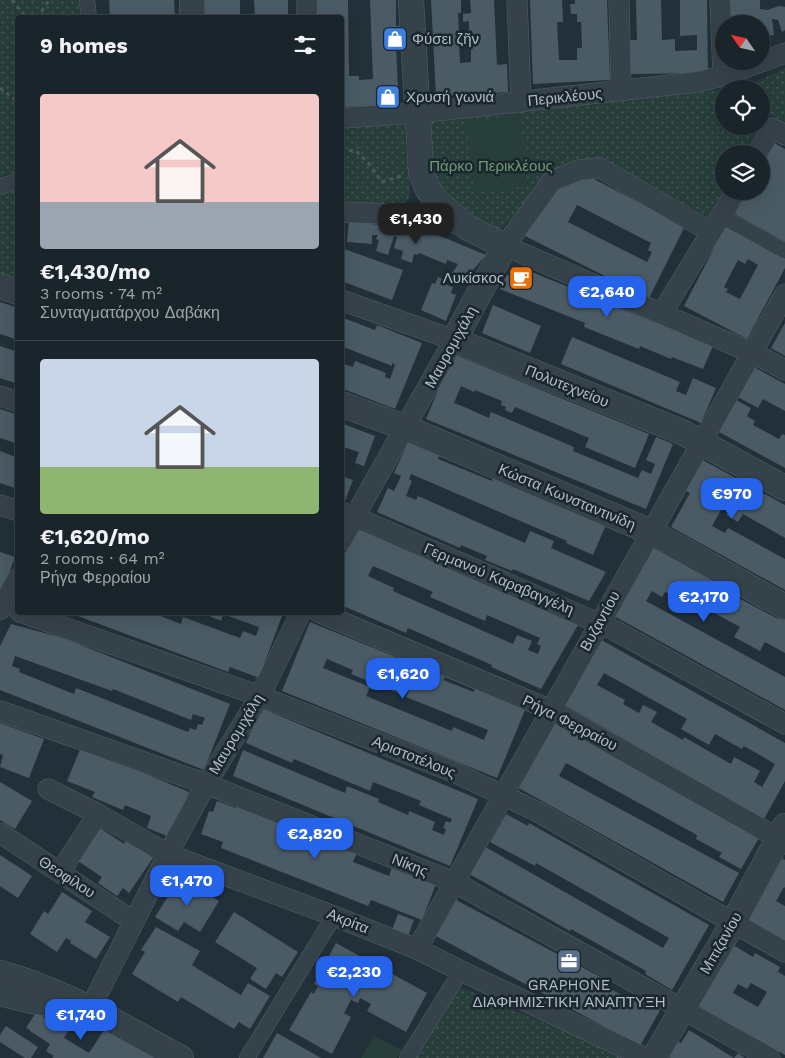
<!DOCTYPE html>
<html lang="en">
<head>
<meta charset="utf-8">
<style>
  body { margin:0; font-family:"Work Sans",sans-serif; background:#273037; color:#f1f3f6; height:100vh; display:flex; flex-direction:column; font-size:19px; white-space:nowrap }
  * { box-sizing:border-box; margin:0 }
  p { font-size:16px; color:#9fa4a9 }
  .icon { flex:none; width:28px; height:28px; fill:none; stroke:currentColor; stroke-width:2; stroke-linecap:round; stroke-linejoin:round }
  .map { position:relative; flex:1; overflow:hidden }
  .side { position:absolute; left:15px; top:15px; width:329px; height:600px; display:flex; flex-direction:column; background:#1a242b; border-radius:5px; box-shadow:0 5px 20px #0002,0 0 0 1px #384147 }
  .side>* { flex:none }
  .needle { width:32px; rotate:304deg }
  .buttons { position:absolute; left:715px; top:15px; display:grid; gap:10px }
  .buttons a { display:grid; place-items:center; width:55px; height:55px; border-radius:50%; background:#1a242b; box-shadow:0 5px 20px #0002,0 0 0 1px #384147; font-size:25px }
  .price { position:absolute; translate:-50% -42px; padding:0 11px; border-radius:10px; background:#2563eb; color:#fff; font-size:16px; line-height:32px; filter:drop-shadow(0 1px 2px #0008) }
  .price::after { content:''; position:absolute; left:50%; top:30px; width:15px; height:11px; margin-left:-8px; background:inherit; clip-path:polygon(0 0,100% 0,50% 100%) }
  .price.current { background:#222; color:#fff }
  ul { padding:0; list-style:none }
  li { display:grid; align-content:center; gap:10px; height:265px; padding:0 25px }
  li+li { border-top:1px solid #384147 }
  li span { display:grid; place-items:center; height:155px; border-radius:5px; color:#555 }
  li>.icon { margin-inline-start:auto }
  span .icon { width:90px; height:90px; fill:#fffc; stroke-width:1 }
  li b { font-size:21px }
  h2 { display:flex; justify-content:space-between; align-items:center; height:60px; padding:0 25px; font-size:21px }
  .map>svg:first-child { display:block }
  .green { fill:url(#green-dots) }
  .pitch { fill:#273e3b }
  .building { fill:#4a5b65; fill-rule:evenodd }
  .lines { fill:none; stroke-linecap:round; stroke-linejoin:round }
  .pedestrian-casing { stroke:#546067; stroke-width:16 }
  .minor-casing { stroke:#546067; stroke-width:21 }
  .tertiary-casing { stroke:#546067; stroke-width:26 }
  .path { stroke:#465b59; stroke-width:3; stroke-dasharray:4 4; stroke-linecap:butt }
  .pedestrian { stroke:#36424a; stroke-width:15 }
  .minor { stroke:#36424a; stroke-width:20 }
  .tertiary { stroke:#36424a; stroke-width:25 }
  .labels { text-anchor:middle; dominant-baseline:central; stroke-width:5; stroke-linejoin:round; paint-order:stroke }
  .poi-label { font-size:15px; fill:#b1bdc6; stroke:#1b272e; text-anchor:start }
  .street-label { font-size:15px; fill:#b1bdc6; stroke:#1b272e }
  .park-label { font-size:15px; fill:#709b72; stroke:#1b272e }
</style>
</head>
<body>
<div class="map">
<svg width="785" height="1058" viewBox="0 0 785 1058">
  <defs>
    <pattern id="green-dots" width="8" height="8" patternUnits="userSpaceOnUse" patternTransform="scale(1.25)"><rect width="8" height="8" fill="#273e3b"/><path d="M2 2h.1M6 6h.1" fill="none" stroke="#445856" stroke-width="1.8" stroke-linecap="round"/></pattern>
  </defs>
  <rect width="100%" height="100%" fill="#223039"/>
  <g class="green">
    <path d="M0 0H87L88 17 18 18 17 282 0 276Z"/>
    <path d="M785 68V123L768 113 761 125V89H729L749 85Z"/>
    <path d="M724 89V126H760L745 154H724V190L708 217 605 162 528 203 501 229 481 223 441 190 429 169 428 122Z"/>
    <path d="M405 123 406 152 410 174V196L403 209 341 205V128Z"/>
    <path d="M455 985 629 1058H409Z"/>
  </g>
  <g class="pitch">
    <path d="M520 115 528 186 474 192 466 122Z"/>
    <path d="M374 1036 402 1050 397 1058H361Z"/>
  </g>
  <g class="building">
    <path d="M109 0H174L175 18H110Z"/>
    <path d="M204 0H240V18H205Z"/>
    <path d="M254 0H288V18H255Z"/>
    <path d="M314 0H348L349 76H359V80L373 79 370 0H396V26H400L401 48H396L399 105 341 107V18H314Z"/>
    <path d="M431 0H461V13H458L459 31H469V21L463 22V14L471 13 470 0H494L497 65 507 64 508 92 436 96ZM459 41H471V62L460 63Z"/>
    <path d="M530 0H562L563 22H557L559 60H577V48H582L581 22H577V14H571L570 4H575V0H607L610 80 533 84Z"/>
    <path d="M636 0H661L662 40 675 39V51L697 50V35L680 36V0H707L708 73 629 74V40H637Z"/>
    <path d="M730 0H760V9L767 10 779 6 785 7V30L782 32 778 20 772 19 774 35H761V24H731Z"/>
    <path d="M774 143 785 149V242L735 214 747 191H761V166Z"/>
    <path d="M588 176 685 226 649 298 525 236 554 183ZM577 205 651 243 648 250 652 252 647 262 568 222Z"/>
    <path d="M349 218 371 220V224L381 225 382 220 408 226 409 222 428 231 486 255 461 284 448 280 458 264 447 260 446 264 419 253 418 255 414 254 412 263 401 259 403 251 394 248 397 237 394 236 388 255 376 251 379 240 376 239 378 235H372V244L347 242Z"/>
    <path d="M723 223 785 256V268L747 339 684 306 714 248 711 246ZM748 259 758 265 740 299 726 292 728 289 724 287 738 260 745 264Z"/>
    <path d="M341 243 345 244 344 249 403 270 392 300 341 281Z"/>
    <path d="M517 266 713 346 703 369 672 357 671 359 640 346 639 349 584 327 585 323 500 289 506 276 516 271Z"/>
    <path d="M438 277 445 280 444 284 453 287 451 293 456 295 446 321 421 310 432 283 435 284Z"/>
    <path d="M0 302 18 308V340L0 334Z"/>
    <path d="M493 305 541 326 530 353 482 333Z"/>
    <path d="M341 317 375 330 377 325 422 343 395 409 341 388V363L353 367 355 361 386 373 385 377 390 379 395 365 392 363V366L341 346Z"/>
    <path d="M785 323V356L771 348Z"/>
    <path d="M572 337 680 382 676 391 686 395 693 378 716 388 701 423 561 364Z"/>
    <path d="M0 346 18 352V384L0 378Z"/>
    <path d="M453 354 649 434 635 468 585 447 589 438 515 407 512 413 505 410 506 407 501 405 502 401 475 390 474 392 461 386 454 403 462 406 489 418 491 412 574 447 573 451 638 478 642 470 651 474 655 464 646 460 656 437 673 444 646 509 426 419Z"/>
    <path d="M754 367 785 384V411L763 399 758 408 738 397Z"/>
    <path d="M736 400 751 408 747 416 755 421 753 425 779 439 782 434 785 435V468L719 432Z"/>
    <path d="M0 409 18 415V444L0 438Z"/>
    <path d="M341 423 375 436 364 466 355 463 359 452 341 446Z"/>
    <path d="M409 440 440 454 438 459 492 481 493 477 606 525 593 555 566 543 567 541 411 474 409 479 412 481 406 496 416 500 418 496 525 543 530 531 554 541 551 548 606 572 589 601 513 569 512 571 485 560 487 556 461 545 460 548 377 512 388 488 394 491 401 476 394 473Z"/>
    <path d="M0 451 18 458V489L0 483Z"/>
    <path d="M699 458 785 505V538L743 514 738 522 726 515 730 508 710 497 707 502 721 510 712 526 725 533 728 528 785 559V590L671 527 690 493 682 489Z"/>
    <path d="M341 476 353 480 345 501 341 500Z"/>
    <path d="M357 526 578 625 541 689 491 667 492 665 408 628 406 633 341 605V563ZM373 566 433 592 430 597 485 621 487 615 540 638 537 644 541 646 538 654 528 650 532 641 517 635 513 644 393 591 394 588 368 576Z"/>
    <path d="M650 544 731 589 729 593 778 619 780 616 785 618V653L765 642 760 651 734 637 740 627 690 600 688 605 665 592 662 597 652 591 646 601 785 677V710L614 616Z"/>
    <path d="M0 552 15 557 3 589 0 588Z"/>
    <path d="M67 612H150L181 624 183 617 240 638 243 631 256 636 259 627 223 614 221 621 200 612 283 613 259 678 230 667 228 672Z"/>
    <path d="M310 622 445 677 443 680 474 692 475 689 525 710 497 778 282 691ZM327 659 353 670 351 674 403 695 406 689 409 691 406 697 488 730 484 740 453 727 452 731 366 696 370 687 323 668Z"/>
    <path d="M11 624 63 638 230 704 204 770 0 690V646ZM15 656 112 691 113 689 191 720 193 714 205 718 202 725 198 724 196 730 190 728 188 732 76 688 74 694 19 672 20 669 12 666Z"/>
    <path d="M598 638 785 743V781L764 819 561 703ZM604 673 687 719 681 729 709 745 715 734 742 749 744 746 775 764 762 787 754 782 760 771 734 757 731 764 684 737 683 740 651 722 657 712 643 705 639 713 623 704 625 700 597 685Z"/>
    <path d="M261 708 478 799 450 866 233 776 243 750 345 793 347 786 379 799 378 802 408 815 409 811 435 822 432 830 444 835 446 829 443 828 446 821 450 823 452 819 419 805 421 801 373 782 370 791 294 759 292 763 246 743Z"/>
    <path d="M553 722 760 836 741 869 719 857 722 853 696 839 697 835 566 763 559 776 739 873 723 902 517 787Z"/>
    <path d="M0 723 44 739 29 778 0 767 3 755 0 754Z"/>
    <path d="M81 747 189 792 170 837 147 828 151 816 125 805 123 810 92 797 95 792 67 781Z"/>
    <path d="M0 782 32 801 15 829 0 820Z"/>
    <path d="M217 801 236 808 238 805 357 852 353 862 389 876 392 867 436 884 422 920 371 900 368 906 221 848 223 842 201 834 209 811 213 812Z"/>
    <path d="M506 814 528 826 529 823 709 925 672 990 645 974 646 971 571 929 570 931 466 872 482 845 663 948 669 938 536 863 535 866 490 842Z"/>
    <path d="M100 828 124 844 126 840 153 858 129 893 123 888 117 896 98 883 102 877 78 861Z"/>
    <path d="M0 855 32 876 18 898 0 886Z"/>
    <path d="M779 856 785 860V888L784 887 776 901 785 906V942L743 917Z"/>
    <path d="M180 877 219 901 200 932 184 922 178 931 155 917Z"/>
    <path d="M62 892 92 911 85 922 110 937 96 959 70 943 71 941 66 938 57 952 30 934 44 911 48 914Z"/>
    <path d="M456 900 610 982 607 987 634 1002 636 998 660 1010 640 1046 436 936Z"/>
    <path d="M234 912 298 952 282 977 276 973 266 989 250 979 257 968 215 942Z"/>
    <path d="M398 914 414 920 408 936 392 930Z"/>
    <path d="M156 927 200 951 192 965 198 969 241 995 248 983 270 996 250 1029 239 1022 234 1029 181 997 178 1002 132 974 145 952 141 950Z"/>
    <path d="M728 942 753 957 755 953 780 967 778 972 785 976V1055L693 1003ZM751 983 767 992 758 1007 733 993 738 984 747 989Z"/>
    <path d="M336 943 427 993 406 1032 367 1011 371 1004 360 998 358 1003 351 1000 344 1013 351 1017 332 1054 289 1030 311 992 314 994 318 986 314 984Z"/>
    <path d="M57 1008 69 1015 62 1025 69 1029 64 1038 89 1053 106 1027 154 1058H52L54 1056 46 1051 50 1044 30 1031V1030L26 1028 35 1014 37 1012 49 1020Z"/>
    <path d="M6 1026 38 1047 31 1058H25L0 1042V1035Z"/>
    <path d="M689 1030 734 1058 738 1053 745 1058H671L669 1056 678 1042 681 1043Z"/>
    <path d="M277 1033 321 1058H263Z"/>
  </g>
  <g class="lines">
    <defs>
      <g id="pedestrian">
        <path d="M87 0 89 18"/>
        <path d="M0 187 18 181"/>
        <path d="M721 216 785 251"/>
        <path d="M247 1058 334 916"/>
        <path d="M407 1058 461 971"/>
      </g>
      <g id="minor">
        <path d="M307 0V18"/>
        <path d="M517 0 521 102"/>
        <path d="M619 0 621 90"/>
        <path d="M720 0 723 76"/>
        <path d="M341 118 417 113 697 82 723 76 785 53"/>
        <path d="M757 154 772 128 785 135"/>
        <path d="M341 212 416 215 439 219 464 226"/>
        <path d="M711 232 600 168 579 170 552 181 505 246 757 355 785 370"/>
        <path d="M341 300 454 340 341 541"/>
        <path d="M662 313 736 191"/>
        <path d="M0 396 18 402"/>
        <path d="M0 505 18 511"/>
        <path d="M341 512 369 523 614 630 785 724"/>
        <path d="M0 610 18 578"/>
        <path d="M20 612 260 696 456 773 538 812 785 952"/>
        <path d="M318 612 551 710 785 842"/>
        <path d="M0 711 206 784 454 882 770 1058"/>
        <path d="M48 789 98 814 168 854 334 916 417 949 461 971 646 1058"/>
        <path d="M0 833 133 921"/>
        <path d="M60 872 98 814"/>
        <path d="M417 949 785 294"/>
        <path d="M90 1009 168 854 206 784 260 696 301 612"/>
      </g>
      <g id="tertiary">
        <path d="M192 0V18"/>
        <path d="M411 0 421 172 427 188 437 201 468 228 505 246 454 340 682 432 785 488"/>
        <path d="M0 286 18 292"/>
        <path d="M341 404 406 428 651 532 785 607"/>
        <path d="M0 973C65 990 123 1027 181 1058"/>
        <path d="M0 993 31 1001 65 1006"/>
        <path d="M654 1058 733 923 785 826"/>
      </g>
    </defs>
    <use href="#pedestrian" class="pedestrian-casing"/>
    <use href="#minor" class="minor-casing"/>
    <use href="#tertiary" class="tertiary-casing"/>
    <g class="path">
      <path d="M12 0 27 18"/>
      <path d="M37 18 49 0"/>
      <path d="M0 88 18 102"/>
      <path d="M341 152 355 150 370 165 382 182 401 176"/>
    </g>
    <use href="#pedestrian" class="pedestrian"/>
    <use href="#minor" class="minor"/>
    <use href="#tertiary" class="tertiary"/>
  </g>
  <defs>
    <symbol id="shop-square" viewBox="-11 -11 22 22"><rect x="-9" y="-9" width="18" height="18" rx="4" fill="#3f7fe0" stroke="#1b272e"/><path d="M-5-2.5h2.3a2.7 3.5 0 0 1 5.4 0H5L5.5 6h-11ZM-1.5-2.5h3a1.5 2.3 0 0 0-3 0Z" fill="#fff"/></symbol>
    <symbol id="cafe-square" viewBox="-11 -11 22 22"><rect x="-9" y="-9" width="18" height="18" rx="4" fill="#e8710a" stroke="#1b272e"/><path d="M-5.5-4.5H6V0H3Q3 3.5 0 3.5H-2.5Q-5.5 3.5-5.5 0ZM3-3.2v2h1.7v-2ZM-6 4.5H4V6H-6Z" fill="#fff"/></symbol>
    <symbol id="office-square" viewBox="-11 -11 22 22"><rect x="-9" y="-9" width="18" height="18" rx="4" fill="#5c6f8a" stroke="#1b272e"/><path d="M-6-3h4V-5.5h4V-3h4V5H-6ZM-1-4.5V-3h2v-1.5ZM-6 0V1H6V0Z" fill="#fff"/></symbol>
  </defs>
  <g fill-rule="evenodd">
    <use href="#shop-square" x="381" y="25" width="28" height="28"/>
    <use href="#shop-square" x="374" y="83" width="28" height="28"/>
    <use href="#cafe-square" x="507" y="264" width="28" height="28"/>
    <use href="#office-square" x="555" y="947" width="28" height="28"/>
  </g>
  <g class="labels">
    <g class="poi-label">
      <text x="412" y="39">Φύσει ζῆν</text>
      <text x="406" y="97">Χρυσή γωνιά</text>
      <text x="504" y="278" text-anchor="end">Λυκίσκος</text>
      <text x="569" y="985" text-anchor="middle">GRAPHONE<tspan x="569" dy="17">ΔΙΑΦΗΜΙΣΤΙΚΗ ΑΝΑΠΤΥΞΗ</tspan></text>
    </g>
    <g class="street-label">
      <text transform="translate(565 97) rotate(-6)">Περικλέους</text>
      <text transform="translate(451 347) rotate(-61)">Μαυρομιχάλη</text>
      <text transform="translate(567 386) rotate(22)">Πολυτεχνείου</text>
      <text transform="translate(567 497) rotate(23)">Κώστα Κωνσταντινίδη</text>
      <text transform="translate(499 579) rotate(23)">Γερμανού Καραβαγγέλη</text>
      <text transform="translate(600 621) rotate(-61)">Βυζαντίου</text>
      <text transform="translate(570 723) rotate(27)">Ρήγα Φερραίου</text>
      <text transform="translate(236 734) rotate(-59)">Μαυρομιχάλη</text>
      <text transform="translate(414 757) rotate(22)">Αριστοτέλους</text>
      <text transform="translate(410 865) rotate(22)">Νίκης</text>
      <text transform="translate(67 877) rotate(33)">Θεοφίλου</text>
      <text transform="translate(348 921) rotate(22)">Ακρίτα</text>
      <text transform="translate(721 943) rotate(-60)">Μπιζανίου</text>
    </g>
    <g class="park-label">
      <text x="491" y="166">Πάρκο Περικλέους</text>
    </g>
  </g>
</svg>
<div class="buttons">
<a><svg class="needle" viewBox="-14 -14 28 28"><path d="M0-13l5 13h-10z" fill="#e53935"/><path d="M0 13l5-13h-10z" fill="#9fa4a9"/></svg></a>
<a><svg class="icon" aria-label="locate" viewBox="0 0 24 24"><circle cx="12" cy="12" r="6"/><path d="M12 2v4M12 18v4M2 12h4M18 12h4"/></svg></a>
<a><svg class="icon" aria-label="layers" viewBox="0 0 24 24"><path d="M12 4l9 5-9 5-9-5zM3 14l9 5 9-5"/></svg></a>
</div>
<b class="price current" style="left:416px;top:245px">€1,430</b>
<b class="price" style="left:607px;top:318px">€2,640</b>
<b class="price" style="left:732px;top:520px">€970</b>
<b class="price" style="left:704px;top:623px">€2,170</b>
<b class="price" style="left:403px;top:700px">€1,620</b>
<b class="price" style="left:315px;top:860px">€2,820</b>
<b class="price" style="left:187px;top:907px">€1,470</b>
<b class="price" style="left:354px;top:998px">€2,230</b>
<b class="price" style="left:81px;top:1041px">€1,740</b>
<section class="side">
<h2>9 homes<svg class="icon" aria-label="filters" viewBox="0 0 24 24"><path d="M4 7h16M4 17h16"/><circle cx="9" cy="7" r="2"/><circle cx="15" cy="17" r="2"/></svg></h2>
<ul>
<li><span style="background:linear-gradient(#f6c9c9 70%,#9aa5b1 0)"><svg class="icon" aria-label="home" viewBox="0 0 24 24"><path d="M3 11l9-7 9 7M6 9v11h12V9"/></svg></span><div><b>€1,430/mo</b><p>3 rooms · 74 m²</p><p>Συνταγματάρχου Δαβάκη</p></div></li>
<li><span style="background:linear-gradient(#c9d6e8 70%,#8fb573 0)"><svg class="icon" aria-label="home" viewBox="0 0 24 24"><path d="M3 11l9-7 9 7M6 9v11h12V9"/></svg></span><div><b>€1,620/mo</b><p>2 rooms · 64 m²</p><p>Ρήγα Φερραίου</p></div></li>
</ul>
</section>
</div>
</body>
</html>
